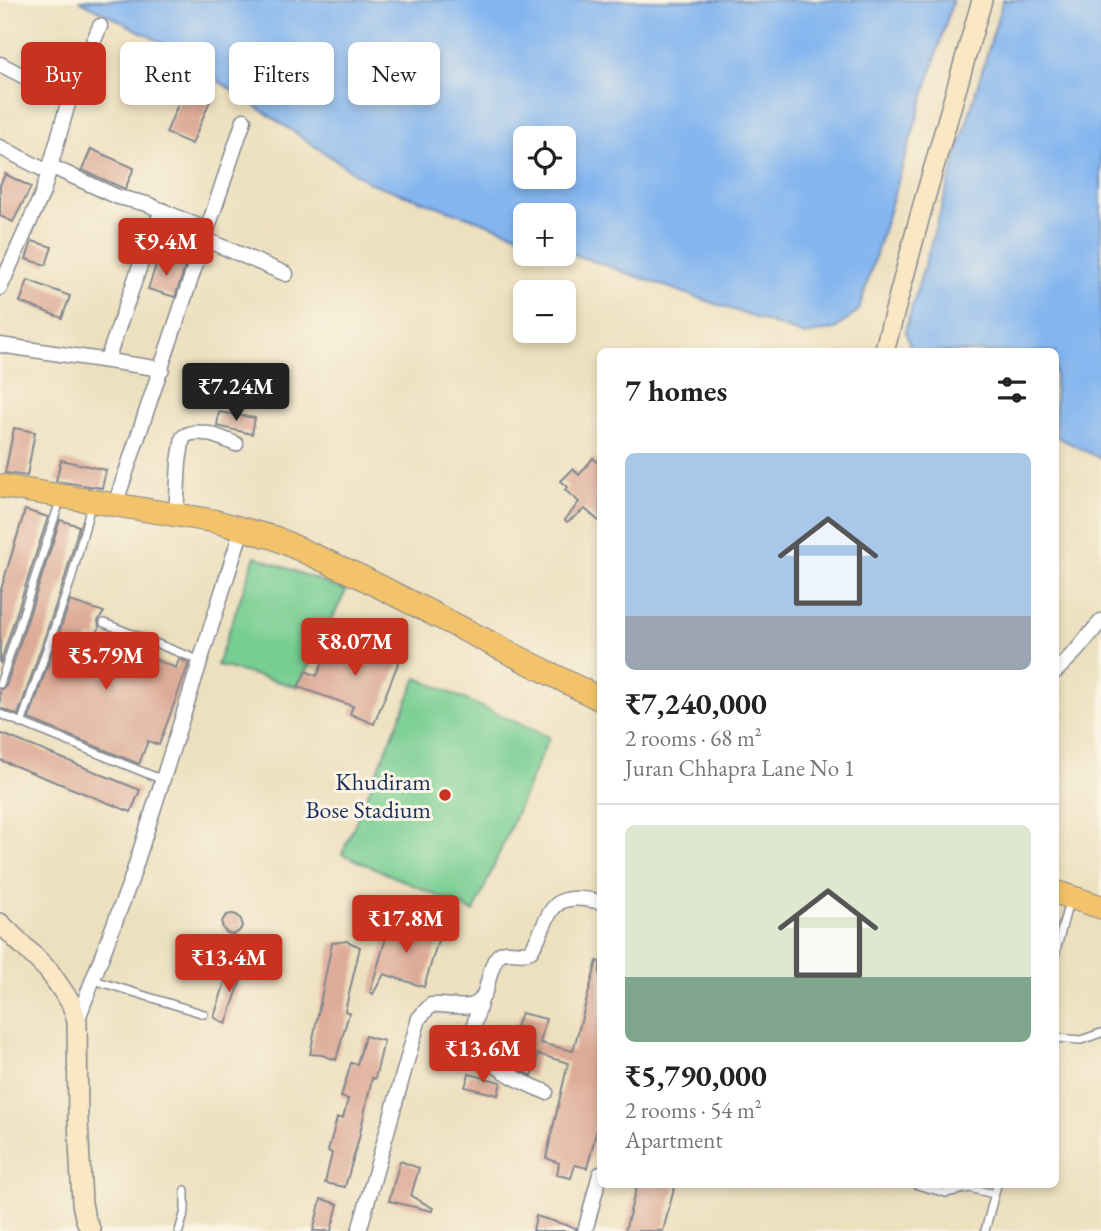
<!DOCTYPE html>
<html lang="en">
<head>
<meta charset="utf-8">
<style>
  body { margin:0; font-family:"EB Garamond",serif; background:#f6f6f6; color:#222; height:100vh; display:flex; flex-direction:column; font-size:26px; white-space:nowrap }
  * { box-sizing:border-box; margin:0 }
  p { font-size:23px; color:#767676 }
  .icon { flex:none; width:38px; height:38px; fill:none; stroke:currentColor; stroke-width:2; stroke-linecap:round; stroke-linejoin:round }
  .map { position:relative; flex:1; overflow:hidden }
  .panel { position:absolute; left:597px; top:348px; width:462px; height:840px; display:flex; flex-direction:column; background:#fff; border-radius:10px; box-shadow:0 4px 10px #0003 }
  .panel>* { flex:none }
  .hud { position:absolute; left:21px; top:42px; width:471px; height:63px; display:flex; gap:14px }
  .buttons { position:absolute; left:513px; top:126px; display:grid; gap:14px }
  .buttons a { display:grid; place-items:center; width:63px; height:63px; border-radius:10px; background:#fff; box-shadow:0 4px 10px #0003; font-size:35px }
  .price { position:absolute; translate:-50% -60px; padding:0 16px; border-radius:7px; background:#c8321e; color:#fff; font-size:23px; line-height:46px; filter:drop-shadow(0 2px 4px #0008) }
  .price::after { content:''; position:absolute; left:50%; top:42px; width:21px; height:16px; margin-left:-10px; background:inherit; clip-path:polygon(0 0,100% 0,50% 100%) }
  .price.selected { background:#222; color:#fff }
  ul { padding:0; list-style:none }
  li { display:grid; align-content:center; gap:14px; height:371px; padding:0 28px }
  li+li { border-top:2px solid #e0e0e0 }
  li span { display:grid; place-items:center; height:217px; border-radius:10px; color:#555 }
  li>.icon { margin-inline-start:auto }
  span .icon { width:126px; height:126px; fill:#fffc; stroke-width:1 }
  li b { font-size:30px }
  h2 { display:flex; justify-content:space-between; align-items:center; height:84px; padding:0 28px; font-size:30px }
  .tag { padding:0 24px; border-radius:10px; background:#fff; box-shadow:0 4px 10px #0003; font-size:24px; line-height:63px }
  .tag.selected { background:#c8321e; color:#fff }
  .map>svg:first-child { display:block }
  .green { fill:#77ce92; stroke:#497e78; stroke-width:2 }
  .water { fill:#83b5ef; stroke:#4f72a6; stroke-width:2; fill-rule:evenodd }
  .building { fill:#ddac98 }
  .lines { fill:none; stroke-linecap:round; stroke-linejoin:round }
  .lane-casing { stroke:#84888e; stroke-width:10 }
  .street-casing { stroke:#84888e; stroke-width:17 }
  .secondary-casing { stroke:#84888e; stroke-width:22 }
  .primary-casing { stroke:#84888e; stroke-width:25 }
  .lane { stroke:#fff; stroke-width:7 }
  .street { stroke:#fff; stroke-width:14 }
  .secondary { stroke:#fae7c3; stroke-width:19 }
  .primary { stroke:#f2c36a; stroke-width:23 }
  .poi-dot { fill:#c8321e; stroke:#fcf5e5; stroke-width:2.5 }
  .labels { text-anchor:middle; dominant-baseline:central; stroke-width:6; stroke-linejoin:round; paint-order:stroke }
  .poi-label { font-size:24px; fill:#1b2f5e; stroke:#fcf5e5; text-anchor:end }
</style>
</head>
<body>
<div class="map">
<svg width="1101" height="1231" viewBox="0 0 1101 1231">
  <rect width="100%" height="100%" fill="#fcf5e5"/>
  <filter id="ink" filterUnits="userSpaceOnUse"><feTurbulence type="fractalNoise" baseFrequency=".0143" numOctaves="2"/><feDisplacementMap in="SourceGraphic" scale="14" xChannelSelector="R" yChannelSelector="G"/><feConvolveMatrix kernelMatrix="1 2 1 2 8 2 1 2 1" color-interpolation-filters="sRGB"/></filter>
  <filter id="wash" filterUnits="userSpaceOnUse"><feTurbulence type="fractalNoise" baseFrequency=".00686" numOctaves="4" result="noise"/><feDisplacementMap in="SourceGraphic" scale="28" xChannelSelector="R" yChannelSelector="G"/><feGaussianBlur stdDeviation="1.57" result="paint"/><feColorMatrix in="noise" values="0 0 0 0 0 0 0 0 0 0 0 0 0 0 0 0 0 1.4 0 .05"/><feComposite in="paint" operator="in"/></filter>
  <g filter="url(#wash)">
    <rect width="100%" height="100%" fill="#ede0bf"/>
    <g class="green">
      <path d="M255 556 346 591 298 687 217 665Z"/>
      <path d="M417 678 549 737 474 912 342 854Z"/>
    </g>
    <g class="water">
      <path d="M79 0H953L859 310 835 329 805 335 564 251V215H525V237L368 182 159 41ZM525 138H564V177H525Z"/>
      <path d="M1003 0H1101V459L1055 436V352H912L905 331Z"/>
    </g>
    <g id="blocks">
      <g class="building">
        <path d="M184 90 210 101 192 144 166 133Z"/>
        <path d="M91 149 134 168 125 189 82 170Z"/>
        <path d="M5 174 31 187 13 222 0 216V185Z"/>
        <path d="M32 241 52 247 46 265 26 259Z"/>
        <path d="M158 259 185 267 175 297 148 289Z"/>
        <path d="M28 280 70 296 62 318 20 302Z"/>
        <path d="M219 412 255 418 252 434 217 426Z"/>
        <path d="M14 428 35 432 27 476 5 473Z"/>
        <path d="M593 458 600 465V522L585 509 567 522 565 520 579 502 565 490 568 487 561 481 573 469 579 475Z"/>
        <path d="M61 460 106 470 102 488 56 481Z"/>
        <path d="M25 510 48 517 0 664V593Z"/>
        <path d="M60 520 79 526 65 578 18 715 0 708V690L6 686Z"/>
        <path d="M70 601 104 612 98 621 99 627 96 638 89 636 78 664 108 676 117 652 133 658 138 647 152 654 151 658 176 668 179 659 189 663 159 745 148 741 139 764 29 719Z"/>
        <path d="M333 640 376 660 383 642 403 651 374 724 350 714 353 706 298 687 306 671 317 676Z"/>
        <path d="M0 733 140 790 131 812 0 760Z"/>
        <circle cx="232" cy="924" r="10"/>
        <path d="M391 921 418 929 439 937 424 987 384 974 373 994 370 992Z"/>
        <path d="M347 941 360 947 345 1011 349 1013 336 1060 322 1055 310 1054 332 943Z"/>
        <path d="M597 961 600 962V1118L587 1168 575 1165 571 1178 557 1175 559 1163 546 1158 568 1063 538 1054 532 1076 508 1063 511 1048H504L506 1034 513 1035 521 1013 546 1019 540 1043 573 1051Z"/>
        <path d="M230 966 244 971 226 1024 214 1017Z"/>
        <path d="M365 1036 384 1041 375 1079 372 1078 359 1138 345 1187 325 1183 332 1153 328 1151 337 1118H343L348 1099 341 1097 351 1063 357 1064Z"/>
        <path d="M469 1074 501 1082 498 1095 465 1087Z"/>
        <path d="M400 1161 419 1168 411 1196 433 1208 432 1211 389 1201Z"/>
        <path d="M637 1185H675L663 1231H625Z"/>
        <path d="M321 1199 338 1204 331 1231H313Z"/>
        <path d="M536 1216 576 1228V1231H533Z"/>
      </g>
    </g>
  </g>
  <g filter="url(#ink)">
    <use href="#blocks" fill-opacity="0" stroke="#84888e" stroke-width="2"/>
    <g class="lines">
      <defs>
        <g id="lane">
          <path d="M104 623 201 661"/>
          <path d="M0 684 61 498"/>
          <path d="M0 714 163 780"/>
          <path d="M21 724 71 580 91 505"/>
          <path d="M1055 955 1069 901"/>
          <path d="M94 980 204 1014"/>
          <path d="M1055 1038 1081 1040 1101 1033"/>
          <path d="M917 1185 946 1193 969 1188 994 1194"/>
          <path d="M179 1231 185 1211V1190"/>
          <path d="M985 1231 997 1185"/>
        </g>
        <g id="street">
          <path d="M0 64 69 100"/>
          <path d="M0 147 48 172"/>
          <path d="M50 166 118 197 147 204 207 230"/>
          <path d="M204 239 286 274"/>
          <path d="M0 288 43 192 69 100 100 26"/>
          <path d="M0 345 162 369"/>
          <path d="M107 360 142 260 162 210"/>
          <path d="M115 505 244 120"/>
          <path d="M176 515 179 462 183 437C199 426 220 438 236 444"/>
          <path d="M1055 672 1076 651 1101 621"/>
          <path d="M481 1000C478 1012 472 1026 474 1038 477 1062 526 1084 546 1092"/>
          <path d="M77 1021 131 880 242 529"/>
          <path d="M359 1231 419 1018 431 1005C444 1004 457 1008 470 1006 492 1002 485 968 499 955 507 948 521 956 531 951 553 914 546 889 600 902"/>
          <path d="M585 1231 600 1174"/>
        </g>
        <g id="secondary">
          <path d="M884 352 921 212 982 0"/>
          <path d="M0 923 49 971 71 1003 77 1021 78 1120 82 1203 85 1218 91 1231"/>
        </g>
        <g id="primary">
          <path d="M0 486 214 521 275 538 361 577 600 699"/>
          <path d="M1055 892 1101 907"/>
        </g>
      </defs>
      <use href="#lane" class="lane-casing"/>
      <use href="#street" class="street-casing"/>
      <use href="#secondary" class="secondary-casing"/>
      <use href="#primary" class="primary-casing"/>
      <use href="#lane" class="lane"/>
      <use href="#street" class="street"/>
      <use href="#secondary" class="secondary"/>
      <use href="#primary" class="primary"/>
    </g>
  </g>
  <circle class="poi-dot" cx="445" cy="795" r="7"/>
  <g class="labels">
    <g class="poi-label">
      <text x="431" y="781">Khudiram<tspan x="431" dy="28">Bose Stadium</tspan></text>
    </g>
  </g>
</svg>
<div class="buttons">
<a><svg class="icon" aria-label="locate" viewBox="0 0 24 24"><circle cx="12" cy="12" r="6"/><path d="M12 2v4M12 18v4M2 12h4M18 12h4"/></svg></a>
<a>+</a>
<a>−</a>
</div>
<b class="price" style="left:166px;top:278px">₹9.4M</b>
<b class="price selected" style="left:236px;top:423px">₹7.24M</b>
<b class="price" style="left:355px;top:678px">₹8.07M</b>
<b class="price" style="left:106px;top:692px">₹5.79M</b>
<b class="price" style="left:406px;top:955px">₹17.8M</b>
<b class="price" style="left:229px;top:994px">₹13.4M</b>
<b class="price" style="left:483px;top:1085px">₹13.6M</b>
<div class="hud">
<a class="tag selected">Buy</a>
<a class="tag">Rent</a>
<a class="tag">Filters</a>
<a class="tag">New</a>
</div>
<section class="panel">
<h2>7 homes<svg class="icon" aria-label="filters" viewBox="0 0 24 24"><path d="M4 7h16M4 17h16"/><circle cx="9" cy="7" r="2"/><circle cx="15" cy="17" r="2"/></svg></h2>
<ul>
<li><span style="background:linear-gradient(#a9c7e8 75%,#9aa5b1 0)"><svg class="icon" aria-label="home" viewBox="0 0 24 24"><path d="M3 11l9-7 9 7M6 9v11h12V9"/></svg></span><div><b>₹7,240,000</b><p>2 rooms · 68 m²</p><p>Juran Chhapra Lane No 1</p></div></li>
<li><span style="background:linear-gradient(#dfe7d0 70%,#7fa58c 0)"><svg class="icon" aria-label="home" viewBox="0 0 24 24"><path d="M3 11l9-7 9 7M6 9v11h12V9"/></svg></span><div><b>₹5,790,000</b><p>2 rooms · 54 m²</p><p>Apartment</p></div></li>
</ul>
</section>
</div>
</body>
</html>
